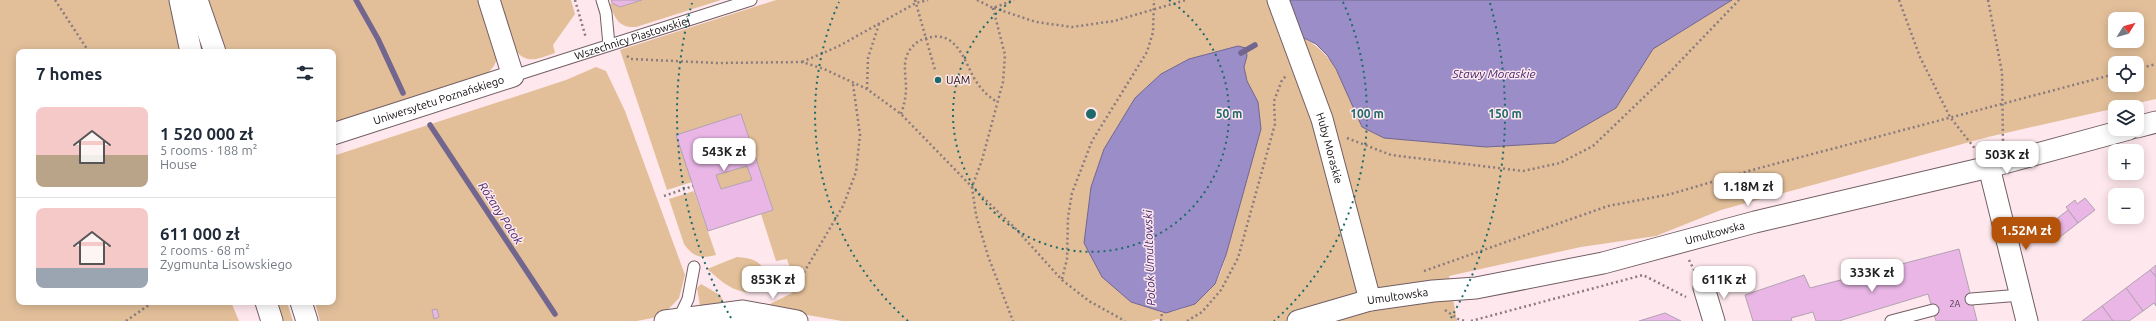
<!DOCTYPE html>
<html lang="en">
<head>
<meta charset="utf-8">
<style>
  body { margin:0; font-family:Ubuntu,sans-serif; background:#f6f6f7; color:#1f2937; height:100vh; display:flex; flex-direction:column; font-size:15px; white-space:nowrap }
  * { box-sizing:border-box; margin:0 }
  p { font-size:13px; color:#747a83 }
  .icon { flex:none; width:22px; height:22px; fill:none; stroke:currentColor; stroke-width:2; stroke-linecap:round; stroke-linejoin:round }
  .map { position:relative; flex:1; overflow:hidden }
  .panel { position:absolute; left:16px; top:49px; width:320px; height:256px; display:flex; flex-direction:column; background:#fff; border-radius:8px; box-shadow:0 2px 10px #0003 }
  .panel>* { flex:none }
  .needle { width:26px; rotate:53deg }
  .controls { position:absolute; left:2108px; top:12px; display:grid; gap:8px }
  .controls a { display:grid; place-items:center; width:36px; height:36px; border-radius:8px; background:#fff; box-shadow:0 2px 10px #0003; font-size:20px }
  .price { position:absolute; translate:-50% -34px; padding:0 9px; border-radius:8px; background:#fff; color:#222; font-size:13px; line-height:26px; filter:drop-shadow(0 1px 2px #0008) }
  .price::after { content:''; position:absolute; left:50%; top:24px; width:12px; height:9px; margin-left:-6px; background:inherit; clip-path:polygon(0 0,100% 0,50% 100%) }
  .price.current { background:#b45309; color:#fff }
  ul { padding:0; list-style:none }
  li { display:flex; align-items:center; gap:12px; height:100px; padding:0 20px }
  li+li { border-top:1px solid #e0e1e3 }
  li span { display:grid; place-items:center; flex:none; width:112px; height:80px; border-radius:8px; color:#555 }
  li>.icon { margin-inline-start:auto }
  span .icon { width:48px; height:48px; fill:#fffc; stroke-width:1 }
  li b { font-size:17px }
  h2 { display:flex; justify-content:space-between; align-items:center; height:48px; padding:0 20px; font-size:17px }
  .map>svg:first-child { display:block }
  .green { fill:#e2bf99; fill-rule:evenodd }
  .water { fill:#9b8dc7; stroke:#72668f }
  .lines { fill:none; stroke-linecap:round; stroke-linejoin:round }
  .stream { stroke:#72668f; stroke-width:5.5 }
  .building { fill:#e9b6e6; stroke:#b1a2b0; fill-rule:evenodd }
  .lane-casing { stroke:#725e63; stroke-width:13 }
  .street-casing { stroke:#725e63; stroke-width:23 }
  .path { stroke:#8a7b7e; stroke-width:2.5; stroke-dasharray:2 3; stroke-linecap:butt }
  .lane { stroke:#fff; stroke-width:11 }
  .street { stroke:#fff; stroke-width:21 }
  .ring { fill:none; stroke:#1e6a6a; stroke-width:2; stroke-dasharray:2 4 }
  .poi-dot { fill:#1e6a6a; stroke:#ffe8ed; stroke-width:1.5 }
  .labels { text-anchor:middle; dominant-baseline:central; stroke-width:3; stroke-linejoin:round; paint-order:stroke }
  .number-label { font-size:9px; fill:#483643 }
  .street-label { font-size:11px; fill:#120b0d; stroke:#ffe8ed }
  .poi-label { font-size:11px; fill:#120b0d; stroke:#ffe8ed; text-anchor:start }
  .water-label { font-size:12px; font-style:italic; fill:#40286e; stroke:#ffe8ed }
  .centre { fill:#1e6a6a; stroke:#ffe8ed; stroke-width:2 }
  .ring-label { font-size:12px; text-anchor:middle; font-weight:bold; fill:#1e6a6a; stroke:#ffe8ed; stroke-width:3; stroke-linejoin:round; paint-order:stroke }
</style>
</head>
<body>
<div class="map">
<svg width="2156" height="321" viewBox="0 0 2156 321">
  <rect width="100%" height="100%" fill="#ffe8ed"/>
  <g class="green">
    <path d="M0 0H481L498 56 494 66 487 74 333 124V52H19V302H231L239 321H0Z"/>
    <path d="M499 0H571L575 14 553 45 555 53C539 58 526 66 515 49Z"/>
    <path d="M642 0H721L636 27C619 28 615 19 610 4L612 3 620 7Z"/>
    <path d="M776 0H1294L1300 36C1333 53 1338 74 1353 105L1682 0H2156V99L1988 137 1721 210 1656 236 1581 247 1449 276 1457 321H1165L1158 319 1151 321H842L767 308 768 305 792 293 796 286 787 259 776 261 761 214 773 210 741 115 692 182 667 190 620 50ZM2115 19H2137V41H2115ZM2115 63H2137V85H2115ZM1240 199C1235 219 1225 271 1214 285 1201 301 1181 314 1159 312Z"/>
    <path d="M596 67 606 71 625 111 685 275 679 298 662 316 637 321H320L315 302H333V156L566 80Z"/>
    <path d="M747 166 752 180 721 189 716 175Z"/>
    <path d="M694 191 716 255C701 259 693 257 684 244L669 199Z"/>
    <path d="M737 257C760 258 771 268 761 291 736 296 725 284 707 269Z"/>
    <path d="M701 284 720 295 723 300 719 305 700 306 697 288Z"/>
    <path d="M275 302H287L293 321H281Z"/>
  </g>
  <g class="water">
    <path d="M1288 0H1732L1653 49 1616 108 1555 143 1486 147 1384 138 1362 127 1336 69 1327 55 1316 44 1300 36Z"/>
    <path d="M1238 46 1246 48 1247 56 1244 67 1247 81 1258 102 1261 129 1226 255 1215 284 1195 304 1166 313 1131 302 1102 277 1084 243 1091 187 1104 149 1135 98 1161 74 1189 59Z"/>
  </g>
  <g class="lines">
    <g class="stream">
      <path d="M356 0 378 39 403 93"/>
      <path d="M1241 53 1255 45"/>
      <path d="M430 125 555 314"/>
    </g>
  </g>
  <g class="building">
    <path d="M611 0H642L620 7 612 3Z"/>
    <path d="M741 114 773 210 708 231 676 135ZM747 166 752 180 721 189 716 175Z"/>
    <path d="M2085 198 2095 210 2078 223 2066 207 2075 200 2077 204Z"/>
    <path d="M2068 210 2078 223 2060 237 2050 224Z"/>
    <path d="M1959 249 1977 321H1936L1928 294 1839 321H1816L1813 312 1791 318 1792 321H1753L1745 295 1804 275 1810 288Z"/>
    <path d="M2156 265V277L2150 270Z"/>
    <path d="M2150 270 2156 277V306L2154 303 2143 311 2126 288Z"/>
    <path d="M2126 288 2143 311 2129 321H2113L2102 306Z"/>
    <path d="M2102 306 2113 321H2082Z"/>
    <path d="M437 309 439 317 434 319 432 310Z"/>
    <path d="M1665 313 1681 321H1639Z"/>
  </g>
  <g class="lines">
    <defs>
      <g id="lane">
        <path d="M602 0 606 13 609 45"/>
        <path id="s1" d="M513 76 751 0"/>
        <path d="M1971 299 2021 295"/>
        <path d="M679 318 688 299 694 267"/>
        <path d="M1891 321 1933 310"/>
      </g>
      <g id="street">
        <path d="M180 0 191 52"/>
        <path d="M197 0 215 52"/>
        <path id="s2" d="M1278 0 1322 119 1370 300"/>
        <path d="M2137 127 2156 122"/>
        <path id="s3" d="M333 134 513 76 489 0"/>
        <path d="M1989 167 2027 321"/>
        <path d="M1704 288 1714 321"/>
        <path d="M266 302 272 321"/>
        <path d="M301 302 307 321"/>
        <path d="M665 321 743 311 797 321"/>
        <path id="s4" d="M1298 321 1370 300 1433 291 1476 288 1603 263 1755 222 1989 167 2129 129"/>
      </g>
    </defs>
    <use href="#lane" class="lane-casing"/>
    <use href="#street" class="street-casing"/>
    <g class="path">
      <path d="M55 0 89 52"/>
      <path d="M575 0 586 38"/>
      <path d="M915 0 935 70"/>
      <path d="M977 0 993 8 1014 0"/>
      <path d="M1899 0 1920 57 1950 117 1976 150"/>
      <path d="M1988 0 2002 72 2003 143"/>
      <path d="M993 8 1005 55 1003 82 982 160 972 187 976 215 988 256 1013 321"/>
      <path d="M994 8 1036 22 1072 27 1114 21 1186 0"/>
      <path d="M627 56 631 59 717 63 802 62 824 69 867 89 901 114 972 187 1015 228 1062 280 1089 301 1125 321"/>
      <path d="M802 62 839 46 916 3 928 0"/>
      <path d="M2137 69 2156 64"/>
      <path d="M867 89 868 58 879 24"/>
      <path d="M901 114C904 105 906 97 906 88 906 77 903 65 907 55 911 46 918 40 927 38 955 30 963 57 973 76 979 87 986 95 997 102"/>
      <path d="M1347 138 1391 155 1523 171 1560 163 1593 146 1667 75 1739 0"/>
      <path d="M664 196 693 186"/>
      <path d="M1689 260 1695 272"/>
      <path d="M1424 271 1608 206 1671 194 1752 170 2115 74"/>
      <path d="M1062 279 1067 259 1068 217 1072 193 1092 141 1147 52 1153 32 1154 0"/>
      <path d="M775 292 803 274 843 206 856 172 860 135 853 84"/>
      <path d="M1445 310 1458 319 1465 321"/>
      <path d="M126 321 153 302"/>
      <path d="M1161 321 1162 312"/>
      <path d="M1187 321 1202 312 1221 290 1238 258 1275 124 1274 101 1282 80 1286 76"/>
      <path d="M1471 321 1643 275 1686 297"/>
    </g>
    <use href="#lane" class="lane"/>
    <use href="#street" class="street"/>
  </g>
  <g class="ring">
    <path d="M1169 0A138 138 0 1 1 1013 0"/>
    <path d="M908 321A276 276 0 0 1 839 2M1343 2A276 276 0 0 1 1274 321"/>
    <path d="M731 318A414 414 0 0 1 692 3M1490 3A414 414 0 0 1 1451 318"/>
  </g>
  <circle class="poi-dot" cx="938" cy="80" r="4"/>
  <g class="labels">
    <g class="number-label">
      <text x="1955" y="304">2A</text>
    </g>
    <g class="street-label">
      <text stroke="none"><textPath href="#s1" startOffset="125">Wszechnicy Piastowskiej</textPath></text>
      <text stroke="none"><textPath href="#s3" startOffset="111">Uniwersytetu Poznańskiego</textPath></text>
      <text stroke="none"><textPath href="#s2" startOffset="157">Huby Moraskie</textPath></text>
      <text stroke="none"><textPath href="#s4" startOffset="427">Umultowska</textPath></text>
      <text stroke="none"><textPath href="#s4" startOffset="103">Umultowska</textPath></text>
    </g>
    <g class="poi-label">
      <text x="946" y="80">UAM</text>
    </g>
    <g class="water-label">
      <text x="1494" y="73">Stawy Moraskie</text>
      <text transform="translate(501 213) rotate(57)">Różany Potok</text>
      <text transform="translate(1149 258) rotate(-92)">Potok Umultowski</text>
    </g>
  </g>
  <circle cx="1091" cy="114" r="6" class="centre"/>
  <g class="ring-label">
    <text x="1229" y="118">50 m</text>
    <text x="1367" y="118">100 m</text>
    <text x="1505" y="118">150 m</text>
  </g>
</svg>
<div class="controls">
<a><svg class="needle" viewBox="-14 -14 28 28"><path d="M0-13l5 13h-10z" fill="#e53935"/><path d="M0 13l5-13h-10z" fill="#747a83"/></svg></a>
<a><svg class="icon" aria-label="locate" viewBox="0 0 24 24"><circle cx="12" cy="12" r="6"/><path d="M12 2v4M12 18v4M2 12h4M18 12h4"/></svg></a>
<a><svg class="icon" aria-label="layers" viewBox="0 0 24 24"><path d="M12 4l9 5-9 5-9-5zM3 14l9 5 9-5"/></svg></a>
<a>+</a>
<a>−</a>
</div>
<b class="price" style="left:724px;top:172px">543K zł</b>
<b class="price" style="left:2007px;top:175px">503K zł</b>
<b class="price" style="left:1748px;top:207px">1.18M zł</b>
<b class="price current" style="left:2026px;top:251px">1.52M zł</b>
<b class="price" style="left:1872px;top:293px">333K zł</b>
<b class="price" style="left:773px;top:300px">853K zł</b>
<b class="price" style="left:1724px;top:300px">611K zł</b>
<section class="panel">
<h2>7 homes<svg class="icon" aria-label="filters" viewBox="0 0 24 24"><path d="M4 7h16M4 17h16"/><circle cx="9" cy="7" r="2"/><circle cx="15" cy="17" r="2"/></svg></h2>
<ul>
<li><span style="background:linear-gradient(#f6c9c9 60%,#b9a48a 0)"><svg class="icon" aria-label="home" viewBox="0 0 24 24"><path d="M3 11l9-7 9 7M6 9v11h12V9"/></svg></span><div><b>1 520 000 zł</b><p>5 rooms · 188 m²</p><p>House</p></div></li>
<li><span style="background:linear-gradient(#f6c9c9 75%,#9aa5b1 0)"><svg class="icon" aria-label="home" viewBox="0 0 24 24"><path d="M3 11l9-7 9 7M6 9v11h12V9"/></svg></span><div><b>611 000 zł</b><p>2 rooms · 68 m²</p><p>Zygmunta Lisowskiego</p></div></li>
</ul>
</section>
</div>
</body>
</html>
